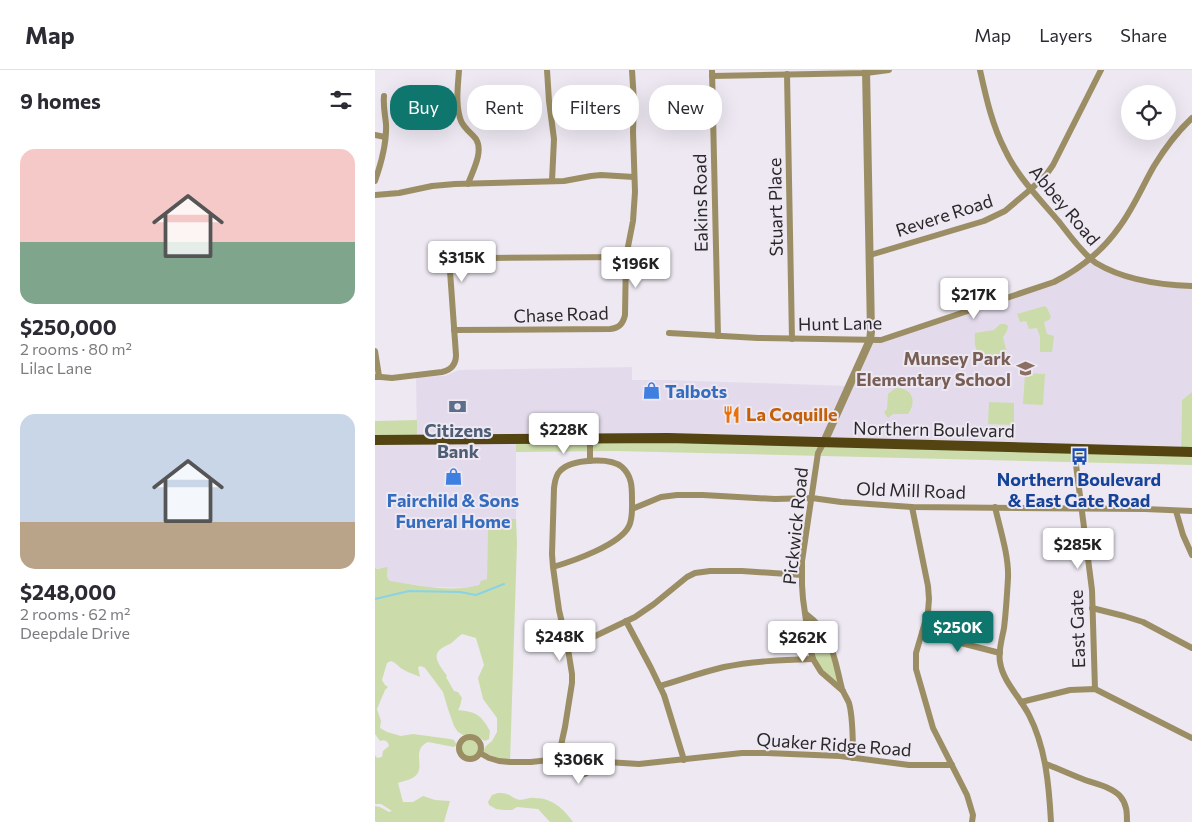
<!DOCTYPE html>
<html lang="en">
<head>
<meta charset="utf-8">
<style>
  body { margin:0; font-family:Commissioner,sans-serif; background:#f2f2f3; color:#2b2b33; height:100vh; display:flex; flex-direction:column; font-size:19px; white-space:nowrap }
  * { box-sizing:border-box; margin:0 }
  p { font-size:16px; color:#7c7c81 }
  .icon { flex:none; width:28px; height:28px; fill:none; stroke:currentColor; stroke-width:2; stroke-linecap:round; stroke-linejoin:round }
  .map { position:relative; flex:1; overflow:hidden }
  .side { display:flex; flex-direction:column; background:#fff; width:375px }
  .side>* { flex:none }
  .hud { position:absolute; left:15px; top:15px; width:475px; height:45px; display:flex; gap:10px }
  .fabs { position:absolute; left:746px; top:15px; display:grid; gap:10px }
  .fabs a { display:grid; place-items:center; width:55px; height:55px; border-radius:50%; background:#fff; box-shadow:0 5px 20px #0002; font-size:25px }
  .price { position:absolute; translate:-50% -42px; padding:0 11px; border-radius:5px; background:#fff; color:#222; font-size:16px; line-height:32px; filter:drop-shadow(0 1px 2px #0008) }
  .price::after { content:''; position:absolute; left:50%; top:30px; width:15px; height:11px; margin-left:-8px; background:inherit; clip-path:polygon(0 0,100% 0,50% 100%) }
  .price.on { background:#0f766e; color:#fff }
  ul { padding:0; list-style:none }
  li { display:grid; align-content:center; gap:10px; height:265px; padding:0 20px }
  li span { display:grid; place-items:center; height:155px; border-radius:15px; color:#555 }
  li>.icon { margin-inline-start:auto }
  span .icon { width:90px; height:90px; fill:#fffc; stroke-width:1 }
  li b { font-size:21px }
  h2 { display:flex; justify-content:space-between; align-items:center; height:60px; padding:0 20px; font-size:21px }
  .chip { padding:0 18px; border-radius:20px; background:#fff; box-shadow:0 5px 20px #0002; font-size:18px; line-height:45px }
  .chip.on { background:#0f766e; color:#fff }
  header { display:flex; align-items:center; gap:30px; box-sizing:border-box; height:70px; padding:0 25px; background:#fff; border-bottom:1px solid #e1e1e2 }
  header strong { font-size:24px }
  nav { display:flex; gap:28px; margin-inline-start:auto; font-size:18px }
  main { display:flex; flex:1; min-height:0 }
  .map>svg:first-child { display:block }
  .built { fill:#e3dbeb }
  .green { fill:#cbdcaa }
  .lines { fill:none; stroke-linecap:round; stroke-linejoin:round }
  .stream { stroke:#8ad2e5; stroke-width:2 }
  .minor { stroke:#9c8e64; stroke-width:6 }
  .tertiary { stroke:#9c8e64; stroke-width:8 }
  .primary { stroke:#534412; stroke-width:10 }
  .labels { text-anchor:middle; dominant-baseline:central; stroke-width:4; stroke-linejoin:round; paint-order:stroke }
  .street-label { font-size:18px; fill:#2a282b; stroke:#ede8f2 }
  .education-label { font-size:18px; font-weight:bold; fill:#785e54; stroke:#ede8f2; text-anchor:end }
  .shop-label { font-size:18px; font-weight:bold; fill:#366cbe; stroke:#ede8f2; text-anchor:start }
  .food-label { font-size:18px; font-weight:bold; fill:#c56008; stroke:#ede8f2; text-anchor:start }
  .service-label { font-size:18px; font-weight:bold; fill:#4e5e75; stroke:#ede8f2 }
  .transit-label { font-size:18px; font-weight:bold; fill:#164399; stroke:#ede8f2 }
</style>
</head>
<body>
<header>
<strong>Map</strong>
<nav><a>Map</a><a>Layers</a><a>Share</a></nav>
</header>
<main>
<section class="side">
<h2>9 homes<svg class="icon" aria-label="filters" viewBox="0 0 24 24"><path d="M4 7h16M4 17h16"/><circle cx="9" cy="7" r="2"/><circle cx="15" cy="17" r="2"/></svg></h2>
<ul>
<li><span style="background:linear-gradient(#f6c9c9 60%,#7fa58c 0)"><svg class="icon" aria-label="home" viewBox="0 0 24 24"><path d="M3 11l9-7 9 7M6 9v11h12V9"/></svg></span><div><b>$250,000</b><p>2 rooms · 80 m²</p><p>Lilac Lane</p></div></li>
<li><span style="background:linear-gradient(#c9d6e8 70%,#b9a48a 0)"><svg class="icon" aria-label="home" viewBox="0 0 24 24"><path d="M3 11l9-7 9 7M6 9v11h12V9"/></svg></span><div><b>$248,000</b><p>2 rooms · 62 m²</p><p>Deepdale Drive</p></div></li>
</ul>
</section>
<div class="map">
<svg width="817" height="752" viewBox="0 0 817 752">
  <rect width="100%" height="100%" fill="#ede8f2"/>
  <path class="built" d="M714 188 750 205 817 216V322L807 330 806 382 141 369V449H113L112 509 104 515 96 518 55 517 15 511 12 508 7 499 0 498V370L42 369 41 307 70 306 84 300 257 297V310H293L474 316 495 270H502L669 216Z"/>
  <g class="green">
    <path d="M670 236 672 238 676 247 674 250 669 252 672 264 679 266 677 282H665V267L662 258 654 259 651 251 645 252 642 244Z"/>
    <path d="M625 254H630L633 256 632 261 628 267 632 283C612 295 597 287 600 263L619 260Z"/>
    <path d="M650 303 670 304 668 335 648 334Z"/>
    <path d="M522 318C538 318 542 333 533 344H518L513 348 509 342 512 339 513 324 519 319Z"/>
    <path d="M817 322V395L241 381 141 382V369L806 381 807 330Z"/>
    <path d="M614 332 639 333V355L613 354Z"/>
    <path d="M42 350V370H0V351Z"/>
    <path d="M113 449H141L142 473 135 692 110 683 108 681 111 676 117 671 122 662V648L108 629 103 608 109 595 101 568 87 564C82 567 80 571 75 574 72 575 70 576 67 578 55 586 66 597 72 606L71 607 79 621 83 622 87 628 85 636 83 640C102 642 106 645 115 661L114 669 110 671 103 667 94 665H88L83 662 79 656 73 639 68 622 50 598 46 596 43 597 45 607C39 604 34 603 29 600 24 598 22 593 16 591L12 593 7 610 10 615 13 617 10 620 2 639 6 651 5 658 12 662 26 666 38 664 75 669 79 670 82 675 79 677 53 672C35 680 52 699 39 707 35 710 28 711 23 713L28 732H38L48 726 60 730 75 731 69 752H1L0 751V736L5 737 14 742 17 741 6 734H0V685L2 688 7 687 8 681 14 676C13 671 10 669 5 671L0 664V498L3 499 12 497C14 503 9 505 15 511 42 515 77 523 104 515L106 511 112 509Z"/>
    <path d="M431 544 449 561 468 621 441 596Z"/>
    <circle cx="95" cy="678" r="11"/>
    <path d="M123 723C136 722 136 729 145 730 150 730 155 727 160 728 177 728 189 739 198 752H175L163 739 142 737 137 740H129L121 739 114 735 113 732 117 725Z"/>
  </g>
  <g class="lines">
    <path class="stream" d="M0 529 34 521 85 522 101 525 129 514"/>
    <g class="minor">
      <path d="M84 0C83 16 80 35 86 51 89 58 96 63 101 69 109 82 97 102 93 114"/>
      <path d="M172 0 174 31 179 69 177 111"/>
      <path d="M337 0 343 266"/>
      <path d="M605 0C611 27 617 55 630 80 643 108 666 130 685 153 695 166 708 184 721 193 749 210 785 215 817 216"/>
      <path d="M412 4 417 269"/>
      <path d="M337 6 491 3 514 0"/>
      <path d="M0 65 10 67"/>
      <path d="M0 111C6 94 12 73 11 54 10 44 8 36 9 26"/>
      <path d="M0 125 24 123 57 116 80 114 189 111 216 106 226 105 259 107"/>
      <path d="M495 185 609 151 630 141 656 119 671 105 678 95 726 0"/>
      <path d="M79 260 235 259C244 258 248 254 250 245L251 187 258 151 260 122 258 62 259 32 257 0"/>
      <path d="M294 263 383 268 506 270 679 212C705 199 729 179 745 156 759 137 768 115 779 96 790 78 802 62 817 48"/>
      <path d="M0 281 4 306"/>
      <path d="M0 307H6L17 308 67 302C76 300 81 295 81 285L75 201 77 194 82 189 114 188 251 187"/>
      <path d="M215 368V391"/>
      <path d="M449 372 443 383 427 491V515L428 529 434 572 438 589 446 602 468 621"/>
      <path d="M699 379 717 520 720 619"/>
      <path d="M537 437 553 516 554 529 553 542 541 583V599L558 658 592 725 598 745 597 752"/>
      <path d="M620 437C625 459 634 486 633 508 632 525 631 542 629 558 627 569 623 581 625 592 628 612 645 627 654 645 671 678 674 716 676 752"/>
      <path d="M257 439 286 427 302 425H328L400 429 437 428 466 432 537 437 770 439 817 441"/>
      <path d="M801 441 808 465 817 485"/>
      <path d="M178 497C198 491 245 475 254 456 258 448 257 437 257 429 257 417 257 406 247 397 235 387 196 389 185 401 180 406 180 412 179 418L177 484 178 497 184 540 193 579 197 604V613L190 657 183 689C193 702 212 715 219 691"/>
      <path d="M717 538 749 546 768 552 817 578"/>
      <path d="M431 544C458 564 459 588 467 619 469 624 472 628 474 633 478 647 478 673 478 688"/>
      <path d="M251 551 276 598 289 625 309 690"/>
      <path d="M547 563 625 583"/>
      <path d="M193 579 260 547 279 534 312 507 320 503 335 501H367L427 505"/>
      <path d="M285 616C306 610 327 602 349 597 378 591 408 590 438 589"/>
      <path d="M646 632 695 620 720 619 817 668"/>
      <circle cx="95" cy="678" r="11"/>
      <path d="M105 683 114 688 124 691 135 692H156L183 689 264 694 367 683H391L465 686 534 695H577"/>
      <path d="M671 694C684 699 697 705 710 710 721 714 737 717 745 726 752 734 752 743 752 752"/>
    </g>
    <path class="tertiary" d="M449 372 495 270 496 262 491 0"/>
    <path class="primary" d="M0 370 293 368 817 382"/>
  </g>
  <defs>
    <symbol id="school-bare" viewBox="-9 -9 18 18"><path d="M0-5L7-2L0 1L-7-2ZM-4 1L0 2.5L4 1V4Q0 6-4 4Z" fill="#8d6e63" stroke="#ede8f2" stroke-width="2.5" paint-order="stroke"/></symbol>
    <symbol id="shop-bare" viewBox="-9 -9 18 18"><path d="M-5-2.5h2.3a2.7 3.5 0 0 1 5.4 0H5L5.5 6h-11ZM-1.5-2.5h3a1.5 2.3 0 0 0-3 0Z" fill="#3f7fe0" stroke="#ede8f2" stroke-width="2.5" paint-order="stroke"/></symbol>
    <symbol id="bank-bare" viewBox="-9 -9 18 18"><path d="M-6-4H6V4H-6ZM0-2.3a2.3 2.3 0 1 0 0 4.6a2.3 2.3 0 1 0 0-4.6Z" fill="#5c6f8a" stroke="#ede8f2" stroke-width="2.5" paint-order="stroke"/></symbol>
    <symbol id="restaurant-bare" viewBox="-9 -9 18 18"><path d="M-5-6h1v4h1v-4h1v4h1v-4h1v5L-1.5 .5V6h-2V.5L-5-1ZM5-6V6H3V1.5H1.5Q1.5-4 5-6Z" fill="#e8710a" stroke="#ede8f2" stroke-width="2.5" paint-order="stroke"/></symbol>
    <symbol id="bus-bare" viewBox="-9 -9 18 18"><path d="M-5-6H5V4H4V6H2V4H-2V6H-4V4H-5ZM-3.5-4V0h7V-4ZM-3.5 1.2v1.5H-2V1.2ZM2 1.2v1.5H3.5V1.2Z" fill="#1a4fb4" stroke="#ede8f2" stroke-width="2.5" paint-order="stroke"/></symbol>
  </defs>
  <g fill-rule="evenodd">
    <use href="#school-bare" x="638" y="286" width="25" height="25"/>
    <use href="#shop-bare" x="264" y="308" width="25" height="25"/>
    <use href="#bank-bare" x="70" y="324" width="25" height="25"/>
    <use href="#restaurant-bare" x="344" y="332" width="25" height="25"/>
    <use href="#bus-bare" x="692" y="374" width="25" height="25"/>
    <use href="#shop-bare" x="66" y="394" width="25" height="25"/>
  </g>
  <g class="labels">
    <g class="street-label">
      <text transform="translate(325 133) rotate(-91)">Eakins Road</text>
      <text transform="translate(690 135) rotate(50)">Abbey Road</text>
      <text transform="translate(400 137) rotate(-91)">Stuart Place</text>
      <text transform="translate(569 145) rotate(-18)">Revere Road</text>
      <text transform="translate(186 244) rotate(-2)">Chase Road</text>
      <text transform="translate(465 253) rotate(-1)">Hunt Lane</text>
      <text transform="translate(559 359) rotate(1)">Northern Boulevard</text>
      <text transform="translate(536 420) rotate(2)">Old Mill Road</text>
      <text transform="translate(420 456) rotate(-84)">Pickwick Road</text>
      <text transform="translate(702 559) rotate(-92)">East Gate</text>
      <text transform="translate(459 674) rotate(4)">Quaker Ridge Road</text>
    </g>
    <g class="education-label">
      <text x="636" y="288">Munsey Park<tspan x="636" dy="21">Elementary School</tspan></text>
    </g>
    <g class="shop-label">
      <text x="290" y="321">Talbots</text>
      <text x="78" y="430" text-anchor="middle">Fairchild &amp; Sons<tspan x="78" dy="21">Funeral Home</tspan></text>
    </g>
    <g class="food-label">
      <text x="371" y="344">La Coquille</text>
    </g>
    <g class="service-label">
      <text x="83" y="360">Citizens<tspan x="83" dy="21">Bank</tspan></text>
    </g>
    <g class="transit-label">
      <text x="704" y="409">Northern Boulevard<tspan x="704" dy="21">&amp; East Gate Road</tspan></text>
    </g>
  </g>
</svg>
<div class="fabs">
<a><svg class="icon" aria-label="locate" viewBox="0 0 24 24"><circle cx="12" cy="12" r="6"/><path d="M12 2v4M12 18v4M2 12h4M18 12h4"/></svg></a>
</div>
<b class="price" style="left:87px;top:213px">$315K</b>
<b class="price" style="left:261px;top:219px">$196K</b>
<b class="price" style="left:599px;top:250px">$217K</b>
<b class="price" style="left:189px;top:385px">$228K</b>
<b class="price" style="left:703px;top:500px">$285K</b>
<b class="price on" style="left:583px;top:583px">$250K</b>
<b class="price" style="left:185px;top:592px">$248K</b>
<b class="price" style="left:428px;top:593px">$262K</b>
<b class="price" style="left:204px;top:715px">$306K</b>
<div class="hud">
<a class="chip on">Buy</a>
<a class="chip">Rent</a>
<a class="chip">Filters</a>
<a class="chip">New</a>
</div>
</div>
</main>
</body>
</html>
